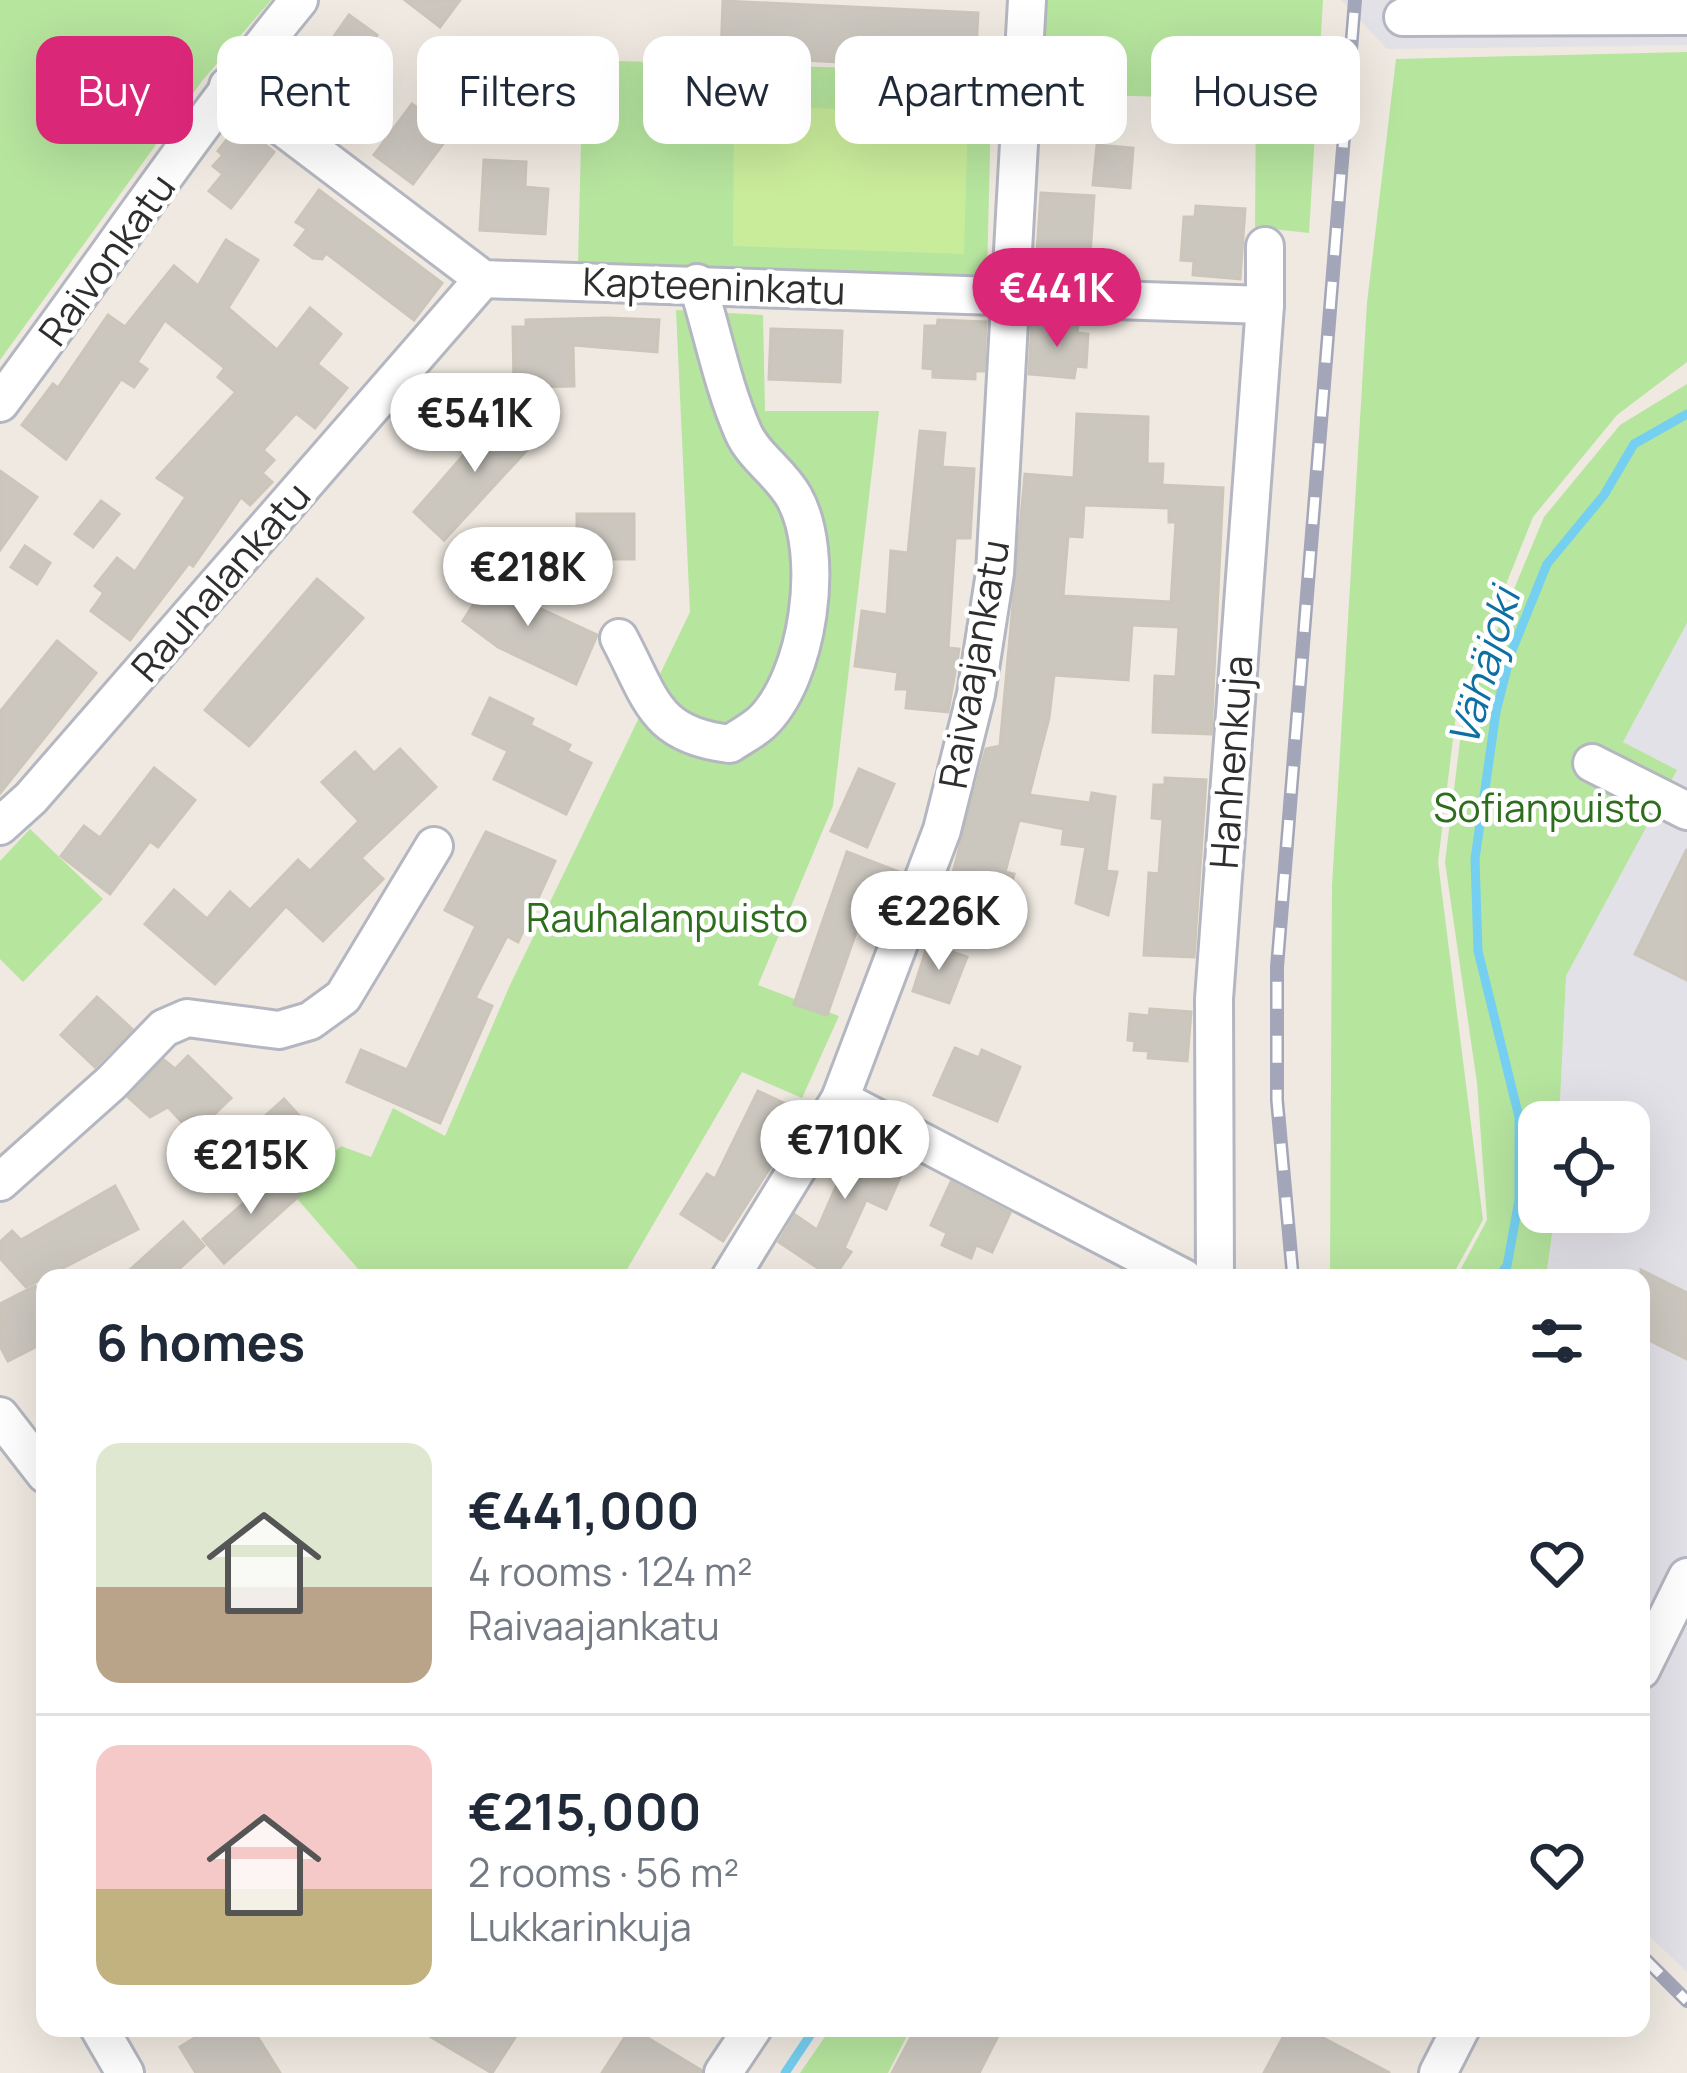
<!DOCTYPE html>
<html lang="en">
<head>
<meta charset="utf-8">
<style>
  body { margin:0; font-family:Manrope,sans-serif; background:#f2f2f3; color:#1f2937; height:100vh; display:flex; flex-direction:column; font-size:45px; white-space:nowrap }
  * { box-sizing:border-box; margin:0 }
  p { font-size:39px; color:#747a83 }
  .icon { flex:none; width:66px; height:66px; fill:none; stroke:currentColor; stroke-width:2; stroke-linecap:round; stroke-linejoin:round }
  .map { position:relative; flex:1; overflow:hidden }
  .details { position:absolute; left:36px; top:1269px; width:1614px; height:768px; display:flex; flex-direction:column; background:#fff; border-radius:24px; box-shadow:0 12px 48px #0002 }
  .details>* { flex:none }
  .top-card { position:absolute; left:36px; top:36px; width:1617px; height:108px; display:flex; gap:24px }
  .fabs { position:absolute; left:1518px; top:1101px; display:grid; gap:24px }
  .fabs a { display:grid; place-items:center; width:132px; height:132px; border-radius:24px; background:#fff; box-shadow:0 12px 48px #0002; font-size:60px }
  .price { position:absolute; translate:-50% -102px; padding:0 27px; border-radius:42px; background:#fff; color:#222; font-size:39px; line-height:78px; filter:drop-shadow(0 3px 6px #0008) }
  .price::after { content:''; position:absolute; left:50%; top:72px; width:36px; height:27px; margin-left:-18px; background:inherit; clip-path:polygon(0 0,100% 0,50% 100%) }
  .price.selected { background:#db2777; color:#fff }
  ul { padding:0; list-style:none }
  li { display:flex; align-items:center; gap:36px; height:300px; padding:0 60px }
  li+li { border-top:3px solid #e0e1e3 }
  li span { display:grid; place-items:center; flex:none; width:336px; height:240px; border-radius:24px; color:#555 }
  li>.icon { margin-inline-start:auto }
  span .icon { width:144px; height:144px; fill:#fffc; stroke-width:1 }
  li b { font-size:51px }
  h2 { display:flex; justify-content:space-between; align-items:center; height:144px; padding:0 60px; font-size:51px }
  .chip { padding:0 42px; border-radius:24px; background:#fff; box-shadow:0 12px 48px #0002; font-size:42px; line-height:108px }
  .chip.selected { background:#db2777; color:#fff }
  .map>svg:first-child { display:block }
  .industrial { fill:#e3e1e8 }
  .green { fill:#b6e59e }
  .pitch { fill:#c9ec9a }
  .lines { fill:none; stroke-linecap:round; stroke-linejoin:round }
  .stream { stroke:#75cff0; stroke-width:9 }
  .building { fill:#cbc7bf; stroke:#cbc5ba; stroke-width:3; fill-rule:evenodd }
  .minor-casing { stroke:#b4b7c1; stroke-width:42 }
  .minor { stroke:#fff; stroke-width:36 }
  .rail-casing { stroke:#a3a6b8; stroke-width:14 }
  .rail { stroke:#fff; stroke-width:9; stroke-dasharray:27; stroke-linecap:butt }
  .labels { text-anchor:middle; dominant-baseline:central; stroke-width:9; stroke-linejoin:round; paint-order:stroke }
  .street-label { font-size:39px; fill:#2e2e2e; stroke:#fff }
  .park-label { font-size:39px; fill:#2c6e1b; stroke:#fff }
  .water-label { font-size:42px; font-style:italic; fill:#0d6fa3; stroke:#fff }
</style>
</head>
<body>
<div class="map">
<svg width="1687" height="2073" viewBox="0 0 1687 2073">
  <rect width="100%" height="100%" fill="#efe9e1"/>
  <g class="industrial">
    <path d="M1341 0H1687V45L1387 49Z"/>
    <path d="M1687 623V1972L1641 1928V1278H1546L1555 1212H1629V1122H1559L1566 976 1676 771 1623 742Z"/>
  </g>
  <g class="green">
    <path d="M0 0H271L202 81 0 360Z"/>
    <path d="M1045 0H1323L1309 233 1255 227 1256 100 1041 93Z"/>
    <path d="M1687 52V362L1617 415 1533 517 1457 706 1438 862 1483 1220 1451 1278H1330L1332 886 1367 303 1396 59Z"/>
    <path d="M583 60 992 72 987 275 578 264Z"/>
    <path d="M676 310 763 315 765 411H879L833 806 758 985 839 1016 802 1098 742 1072 622 1278H366L293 1194 341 1146 371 1157 393 1108 445 1136 510 985 690 612Z"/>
    <path d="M1687 384V623L1623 742 1677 770 1566 976 1559 1122H1539V1212H1555L1546 1278H1456L1487 1220 1477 1083 1445 862 1464 709 1544 517 1620 425Z"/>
    <path d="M30 829 103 899 23 982 0 959V861Z"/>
    <path d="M831 2028H911L888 2073H800Z"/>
  </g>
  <path class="pitch" d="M734 105 968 114 964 254 733 246Z"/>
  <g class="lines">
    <g class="stream">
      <path d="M1497 1278 1507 1266 1519 1200V1117L1478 951 1475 859 1496 712 1511 653 1547 564 1604 495 1634 444 1687 414"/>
      <path d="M785 2073 815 2028"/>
    </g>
  </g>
  <g class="building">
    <path d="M405 0H460L440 27Z"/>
    <path d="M723 1 978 13 975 69 721 56Z"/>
    <path d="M349 15 377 35 347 76 362 87 333 125 281 87 310 48 320 56Z"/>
    <path d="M412 104 451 133 413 184 374 155Z"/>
    <path d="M239 124 274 152 231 208 209 191 223 174 213 166 223 155 218 151Z"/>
    <path d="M1097 145 1133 148 1130 188 1093 185Z"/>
    <path d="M484 160 526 162 525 187 548 189 545 234 480 230Z"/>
    <path d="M319 190 442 283 414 320 326 253 322 259 313 258 295 245 307 229 296 222Z"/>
    <path d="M1041 193 1094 196 1089 270 1036 266Z"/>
    <path d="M1196 206 1245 209 1240 279 1193 275 1194 261 1181 260 1184 217H1195Z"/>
    <path d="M226 240 258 260 228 308 277 350 310 308 341 334 317 364 347 388 315 428 296 413 263 450 274 460 262 473 272 482 250 505 241 497 193 566 189 563 130 640 91 611 104 593 95 586 117 558 135 572 186 497 157 478 236 392 218 377 225 368 165 320 137 362 147 369 134 387 121 379 66 459 22 425 53 384 58 388 108 315 125 327 174 266 198 286Z"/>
    <path d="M607 318 659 320 657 352 573 345 574 386 514 387 513 327H526V320Z"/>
    <path d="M938 320 986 322 984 371H975V379L933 377V369L923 368 925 326H937Z"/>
    <path d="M1032 321 1078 325 1077 333 1088 334 1086 367 1076 366 1074 378 1029 374Z"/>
    <path d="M771 329 842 331 840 382 769 379Z"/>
    <path d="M503 410 536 440 444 540 414 512Z"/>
    <path d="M1077 414 1148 417 1147 464H1163L1162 485 1223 488 1211 734 1153 732 1155 676 1176 677 1179 627 1132 625 1128 680 1054 675 1049 718 1029 795 1090 803 1092 793 1115 797 1106 871 1117 872 1108 915 1076 903 1086 847 1062 844 1064 829 1019 820 1005 872 1014 874 1008 896 997 893 993 907 947 895 986 749 1000 746 1025 474 1074 478ZM1084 505 1169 508V522H1176L1171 602 1063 596 1068 536 1082 537Z"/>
    <path d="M920 431 945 433 942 467 974 469 970 538H955L948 648 959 649 948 712 906 708 908 689H896L898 672 855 666 862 611 887 615 891 551 908 553Z"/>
    <path d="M0 471 37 497 0 550Z"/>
    <path d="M101 501 119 514 93 547 75 534Z"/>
    <rect x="577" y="514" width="57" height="45"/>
    <path d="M25 546 50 563 37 584 11 567Z"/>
    <path d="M479 571 515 587 511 595 597 635 576 684 498 647 463 621 477 599 468 596Z"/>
    <path d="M317 579 363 618 249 746 205 710Z"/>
    <path d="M57 641 96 673 0 793V712Z"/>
    <path d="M490 698 533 719 530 725 570 745 567 751 591 763 566 814 494 779 508 751 473 734Z"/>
    <path d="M400 749 436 787 361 858 383 879 323 941 286 906 215 984 145 924 174 890 207 919 230 892 250 910 298 860 310 871 359 821 322 782 355 752 374 773Z"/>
    <path d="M154 768 195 800 158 847 150 841 110 894 61 856 84 826 100 838Z"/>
    <path d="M859 769 894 784 867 847 831 831Z"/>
    <path d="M1165 778 1206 780 1194 957 1144 955 1149 873 1159 874 1163 819 1152 818 1154 785H1165Z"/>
    <path d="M486 832 555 861 518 942 507 936 475 998 492 1006 440 1123 347 1082 361 1050 407 1070 476 926 445 910Z"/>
    <path d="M1687 849V980L1635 954Z"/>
    <path d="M847 852 902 873 883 923 862 915 827 1015 794 1004Z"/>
    <path d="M928 944 967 957 949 1003 913 991Z"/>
    <path d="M97 997 132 1029 95 1067 61 1035Z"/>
    <path d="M1150 1009 1191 1012 1187 1061 1148 1058 1149 1051 1134 1050 1135 1041 1128 1040 1130 1014 1149 1016Z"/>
    <path d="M955 1048 979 1058 982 1050 1020 1067 997 1121 934 1095Z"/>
    <path d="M188 1056 231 1098 200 1128 189 1117 183 1123 168 1107 150 1117 128 1097 164 1060 175 1069Z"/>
    <path d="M758 1091 805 1113 723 1241 681 1214 707 1174 715 1179Z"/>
    <path d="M284 1099 322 1141 302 1160 263 1118Z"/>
    <path d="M845 1134 907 1161 886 1209 866 1200 844 1248 851 1252 833 1278 779 1242 795 1215 817 1230 839 1180 821 1173Z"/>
    <path d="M279 1172 300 1195 224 1263 203 1239Z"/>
    <path d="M951 1182 1010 1213 992 1252 976 1245 971 1258 942 1245 947 1233 931 1225Z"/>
    <path d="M115 1186 138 1229 26 1287 0 1258V1242L12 1231 21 1240Z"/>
    <path d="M183 1222 204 1246 169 1278H121Z"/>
    <path d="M1641 1270 1687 1293V1359L1641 1336Z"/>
    <path d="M35 1286 45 1305V1342L8 1361 0 1346V1304Z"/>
    <path d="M211 2028H252L280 2073H196L180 2047Z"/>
    <path d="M416 2028H521L492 2073Z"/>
    <path d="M631 2028 701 2070V2073H602Z"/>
    <path d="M916 2028H1002L979 2073H892Z"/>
    <path d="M1288 2028H1304L1390 2073H1264Z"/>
  </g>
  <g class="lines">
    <defs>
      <g id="minor">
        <path d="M1403 17 1687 16"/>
        <path d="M228 86 483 279 1265 305"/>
        <path d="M0 403C101 269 193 129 299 0"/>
        <path d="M619 638C652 700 654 735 730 744 740 737 752 731 761 723 809 678 826 554 794 497 780 472 754 457 743 432 722 384 713 333 697 283"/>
        <path d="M1592 763 1687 811"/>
        <path d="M0 826 31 798 483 279"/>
        <path d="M840 1099 1184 1278"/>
        <path d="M0 1182 111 1083 164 1028 187 1018 279 1030 310 1021 343 997 434 846"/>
        <path d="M730 1278 840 1099 942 830 976 694 995 573 1027 0"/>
        <path d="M1215 1278 1214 999 1265 305V246"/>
        <path d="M0 1416 45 1474"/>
        <path d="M1641 1670 1687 1577"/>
        <path d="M99 2028 125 2073"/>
        <path d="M723 2073 753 2028"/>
        <path d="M1438 2073 1461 2028"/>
      </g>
    </defs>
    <use href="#minor" class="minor-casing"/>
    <use href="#minor" class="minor"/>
    <defs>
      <g id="rail">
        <path d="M1293 1278 1277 1100V967L1355 0"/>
        <path d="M1641 1955 1687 2001"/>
      </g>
    </defs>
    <use href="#rail" class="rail-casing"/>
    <use href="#rail" class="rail"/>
  </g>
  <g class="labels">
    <g class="street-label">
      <text transform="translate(106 259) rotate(-54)">Raivonkatu</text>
      <text transform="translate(714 285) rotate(2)">Kapteeninkatu</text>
      <text transform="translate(220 581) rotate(-49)">Rauhalankatu</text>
      <text transform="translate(973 664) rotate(-80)">Raivaajankatu</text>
      <text transform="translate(1230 762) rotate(-86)">Hanhenkuja</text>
    </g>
    <g class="park-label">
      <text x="1548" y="807">Sofianpuisto</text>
      <text x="667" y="917">Rauhalanpuisto</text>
    </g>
    <g class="water-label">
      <text transform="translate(1483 667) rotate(-74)">Vähäjoki</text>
    </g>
  </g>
</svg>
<div class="fabs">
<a><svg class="icon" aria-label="locate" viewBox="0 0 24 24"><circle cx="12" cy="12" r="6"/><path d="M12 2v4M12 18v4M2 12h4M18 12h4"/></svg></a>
</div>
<b class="price selected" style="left:1057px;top:350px">€441K</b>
<b class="price" style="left:475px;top:475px">€541K</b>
<b class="price" style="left:528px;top:629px">€218K</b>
<b class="price" style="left:939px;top:973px">€226K</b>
<b class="price" style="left:845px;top:1202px">€710K</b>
<b class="price" style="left:251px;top:1217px">€215K</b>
<div class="top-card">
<a class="chip selected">Buy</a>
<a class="chip">Rent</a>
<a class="chip">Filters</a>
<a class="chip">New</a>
<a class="chip">Apartment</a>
<a class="chip">House</a>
</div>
<section class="details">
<h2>6 homes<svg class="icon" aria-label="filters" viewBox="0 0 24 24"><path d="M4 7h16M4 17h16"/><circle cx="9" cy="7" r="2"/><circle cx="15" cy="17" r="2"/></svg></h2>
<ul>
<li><span style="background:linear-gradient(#dfe7d0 60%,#b9a48a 0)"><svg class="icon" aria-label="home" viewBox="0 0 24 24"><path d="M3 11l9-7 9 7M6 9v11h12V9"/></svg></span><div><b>€441,000</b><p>4 rooms · 124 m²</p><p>Raivaajankatu</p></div><svg class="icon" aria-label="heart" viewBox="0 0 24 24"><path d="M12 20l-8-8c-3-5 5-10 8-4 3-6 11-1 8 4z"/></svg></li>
<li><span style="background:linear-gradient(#f6c9c9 60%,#c2b280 0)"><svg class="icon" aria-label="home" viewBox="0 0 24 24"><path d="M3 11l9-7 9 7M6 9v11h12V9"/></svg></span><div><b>€215,000</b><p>2 rooms · 56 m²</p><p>Lukkarinkuja</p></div><svg class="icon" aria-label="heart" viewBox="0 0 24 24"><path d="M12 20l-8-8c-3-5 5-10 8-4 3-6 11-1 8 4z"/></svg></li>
</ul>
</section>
</div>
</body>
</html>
